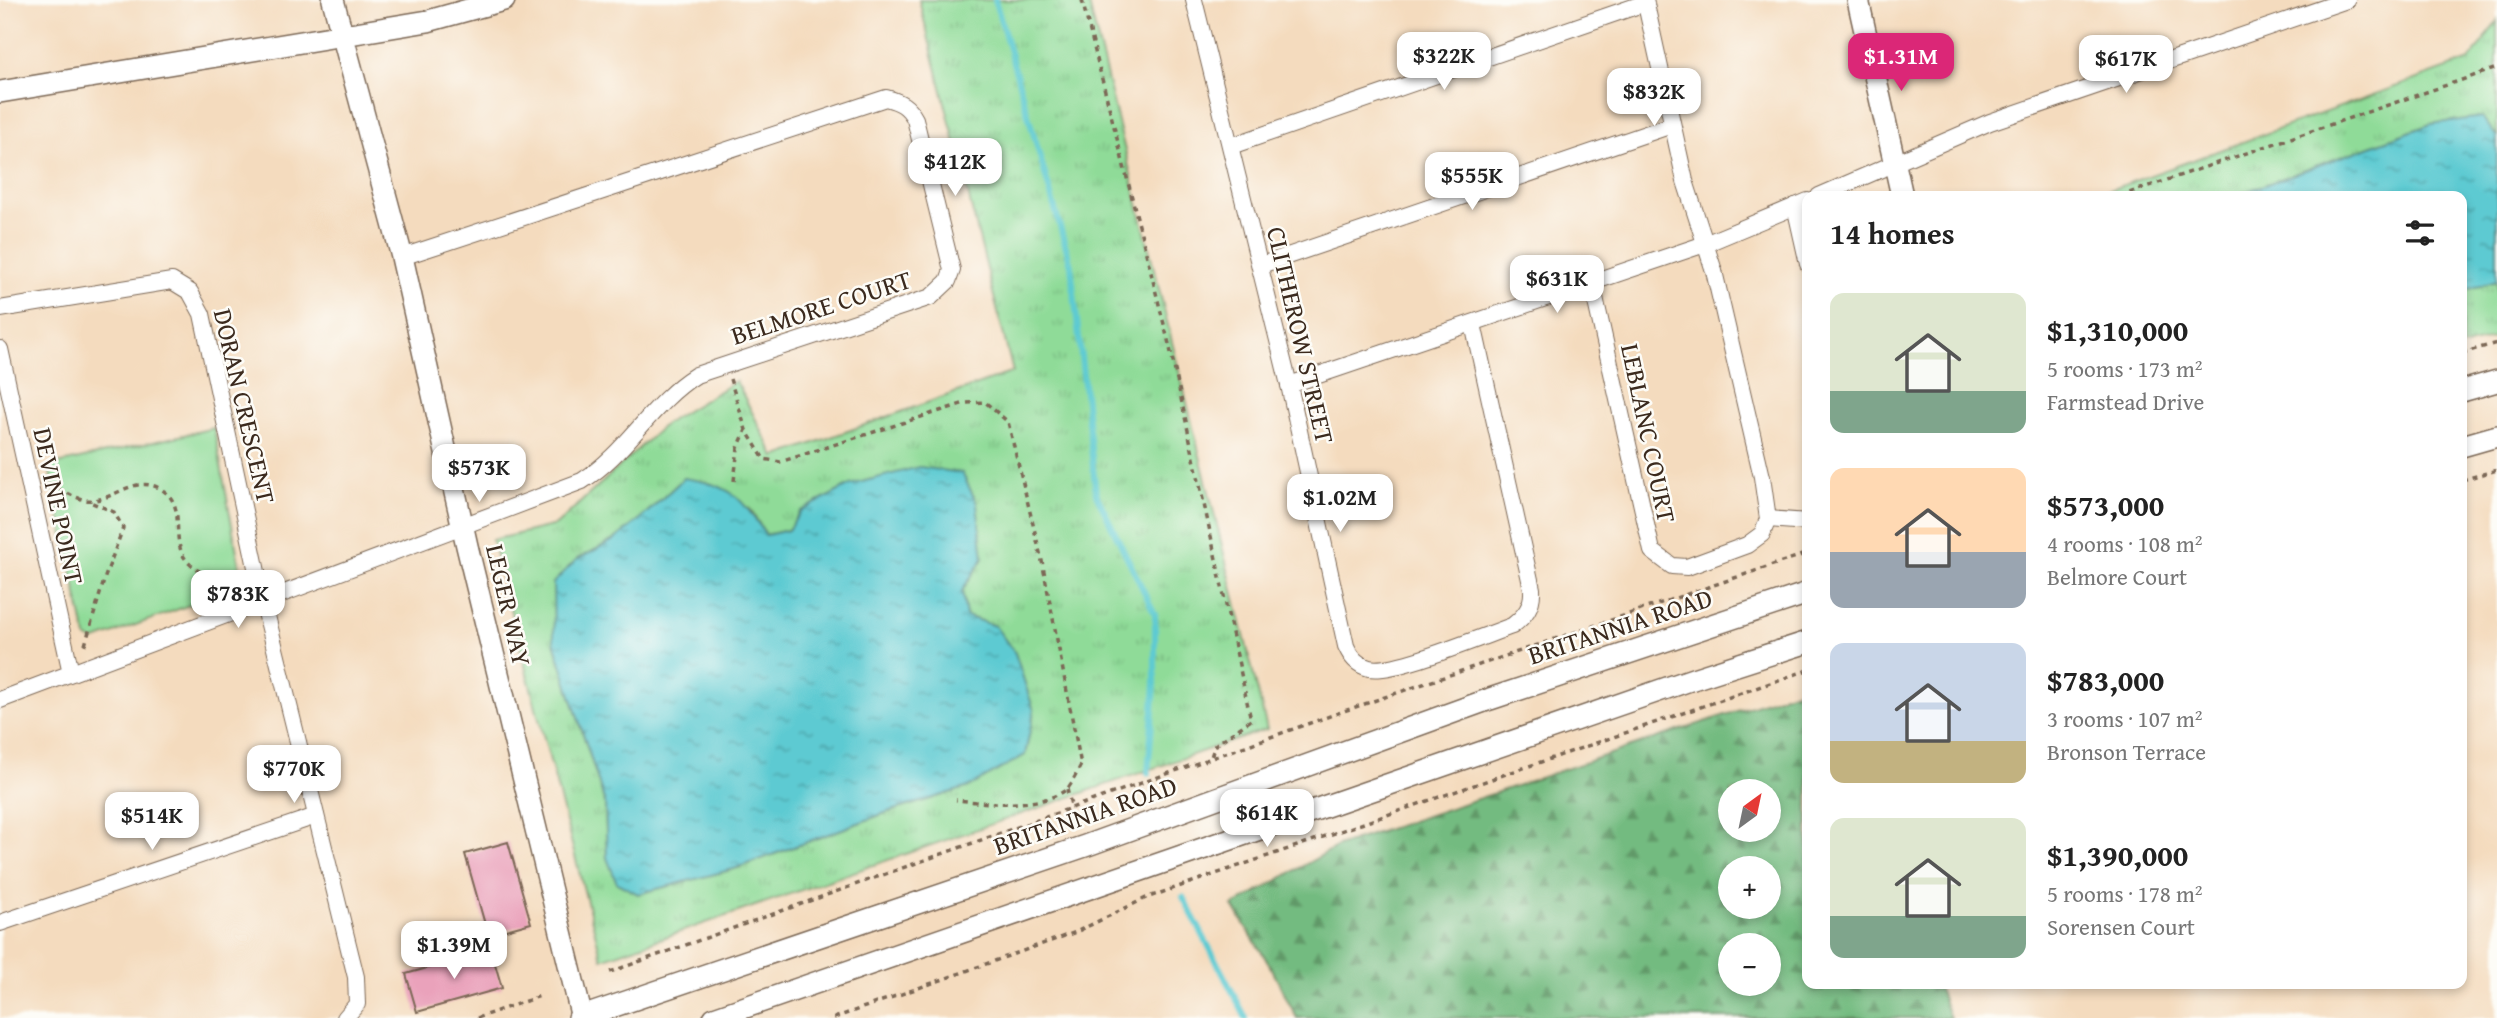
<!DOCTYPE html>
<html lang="en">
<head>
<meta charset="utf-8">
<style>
  body { margin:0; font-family:"Gentium Book Plus",serif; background:#f6f6f6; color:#222; height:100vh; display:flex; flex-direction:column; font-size:26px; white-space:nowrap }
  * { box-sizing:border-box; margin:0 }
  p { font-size:23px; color:#767676 }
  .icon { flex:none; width:38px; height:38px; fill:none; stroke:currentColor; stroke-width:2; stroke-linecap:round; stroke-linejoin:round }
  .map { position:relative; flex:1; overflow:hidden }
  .sheet { position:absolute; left:1802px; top:191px; width:665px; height:798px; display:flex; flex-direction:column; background:#fff; border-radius:14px; box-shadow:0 4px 10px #0003 }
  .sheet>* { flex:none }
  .needle { width:46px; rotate:33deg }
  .fabs { position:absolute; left:1718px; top:779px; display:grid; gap:14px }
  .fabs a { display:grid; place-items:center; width:63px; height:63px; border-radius:50%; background:#fff; box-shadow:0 4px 10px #0003; font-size:35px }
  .price { position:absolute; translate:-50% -60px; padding:0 16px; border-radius:14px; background:#fff; color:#222; font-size:23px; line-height:46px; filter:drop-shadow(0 2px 4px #0008) }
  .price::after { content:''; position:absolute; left:50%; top:42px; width:21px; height:16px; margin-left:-10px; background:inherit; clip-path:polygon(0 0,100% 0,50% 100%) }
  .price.selected { background:#db2777; color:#fff }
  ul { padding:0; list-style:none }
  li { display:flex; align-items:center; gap:21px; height:175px; padding:0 28px }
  li span { display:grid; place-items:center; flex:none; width:196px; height:140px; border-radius:14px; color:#555 }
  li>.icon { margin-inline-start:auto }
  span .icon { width:84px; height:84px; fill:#fffc; stroke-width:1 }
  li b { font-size:30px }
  h2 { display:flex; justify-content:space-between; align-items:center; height:84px; padding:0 28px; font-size:30px }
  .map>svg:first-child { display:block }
  .grass { fill:url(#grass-tufts); stroke:#65825b; stroke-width:2; fill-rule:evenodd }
  .forest { fill:url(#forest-firs); stroke:#57724f; stroke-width:2; fill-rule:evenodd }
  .park { fill:#8fdb98; stroke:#65825b; stroke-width:2 }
  .water { fill:url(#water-ripples); stroke:#4c7a78; stroke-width:2 }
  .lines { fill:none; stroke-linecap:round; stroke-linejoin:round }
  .stream { stroke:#5dcad2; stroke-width:6 }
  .building { fill:#eaa2bb }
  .street-casing { stroke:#7c6856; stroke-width:18 }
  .secondary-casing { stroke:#7c6856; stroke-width:24 }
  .path { stroke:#7c6856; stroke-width:3.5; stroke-dasharray:5 5; stroke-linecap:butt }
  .street { stroke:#fff; stroke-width:16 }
  .secondary { stroke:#fff; stroke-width:21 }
  .labels { text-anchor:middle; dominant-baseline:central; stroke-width:5; stroke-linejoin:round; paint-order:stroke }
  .street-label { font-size:26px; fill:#3b2a1e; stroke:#fdfcf7 }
</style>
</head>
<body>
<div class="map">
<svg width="2497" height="1018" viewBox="0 0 2497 1018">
  <defs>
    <pattern id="grass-tufts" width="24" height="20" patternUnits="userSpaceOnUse" patternTransform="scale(1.75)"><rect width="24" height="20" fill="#8fdb98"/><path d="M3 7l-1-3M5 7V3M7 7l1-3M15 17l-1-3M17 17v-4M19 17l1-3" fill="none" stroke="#7cbc83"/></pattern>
    <pattern id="forest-firs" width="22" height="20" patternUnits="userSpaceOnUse" patternTransform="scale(1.75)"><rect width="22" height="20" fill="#73bb80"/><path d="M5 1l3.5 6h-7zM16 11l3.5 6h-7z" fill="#609868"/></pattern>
    <pattern id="water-ripples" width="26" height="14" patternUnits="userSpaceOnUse" patternTransform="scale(1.75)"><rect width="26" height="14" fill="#5dcad2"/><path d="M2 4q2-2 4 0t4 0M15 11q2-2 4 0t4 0" fill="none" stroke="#4ea4aa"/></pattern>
  </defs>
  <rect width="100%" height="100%" fill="#fdfcf7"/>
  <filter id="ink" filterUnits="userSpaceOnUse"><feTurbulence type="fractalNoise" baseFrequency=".0143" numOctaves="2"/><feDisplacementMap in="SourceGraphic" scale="14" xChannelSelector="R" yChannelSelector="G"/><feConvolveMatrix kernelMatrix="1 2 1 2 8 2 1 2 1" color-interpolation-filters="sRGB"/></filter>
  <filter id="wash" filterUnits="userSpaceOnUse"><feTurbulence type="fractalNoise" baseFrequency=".00686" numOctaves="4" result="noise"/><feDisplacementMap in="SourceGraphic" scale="28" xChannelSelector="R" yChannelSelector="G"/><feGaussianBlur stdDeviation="1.57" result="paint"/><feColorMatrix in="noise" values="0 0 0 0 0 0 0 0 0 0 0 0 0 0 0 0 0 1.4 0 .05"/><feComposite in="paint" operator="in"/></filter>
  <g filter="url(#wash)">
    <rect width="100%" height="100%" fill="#f4dbbe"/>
    <g class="grass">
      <path d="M919 0H1088L1267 729 602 959 492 540 556 525 665 424 736 381 775 457 1013 372ZM684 478 750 509 766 535 788 530 801 511 983 558 962 591 966 616 995 626 969 787 888 812 734 869 638 894 607 858 605 803 554 642V583L576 560 614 540 638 521Z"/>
      <path d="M2497 21V137L2482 117 2431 124 2234 196H2093L2470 60Z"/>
      <path d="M2497 281V337L2462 347V291Z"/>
    </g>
    <path class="forest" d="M1808 687V984H1937L1950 1018H1297L1269 964 1233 906 1338 846ZM1731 791H1769V830H1731ZM1731 868H1769V906H1731ZM1731 945H1769V984H1731Z"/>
    <path class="park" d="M214 428 242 579 230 590 93 641 86 637 49 466Z"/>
    <g class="water">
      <path d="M2482 117 2497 137V281L2462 291V196H2234L2431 124Z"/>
      <path d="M919 467 962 473 977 503 983 558 962 591 966 616 995 626 1015 653 1034 711 1025 755 969 787 888 812 734 869 638 894 617 883 607 858 605 803 554 642 553 583 576 560 614 540 638 521 684 478C732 485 740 496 766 535L788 530 801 511 850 485Z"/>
    </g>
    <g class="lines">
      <g class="stream">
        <path d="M995 0 1071 265 1096 494 1155 614V684L1148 773"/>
        <path d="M1183 897 1246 1018"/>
      </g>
    </g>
    <g id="blocks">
      <g class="building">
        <path d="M508 842 531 923 488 935 465 854Z"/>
        <path d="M491 950 502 988 417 1012 406 974Z"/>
      </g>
    </g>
  </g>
  <g filter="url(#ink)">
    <use href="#blocks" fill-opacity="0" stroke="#7c6856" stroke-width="2"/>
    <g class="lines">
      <defs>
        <g id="street">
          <path d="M1194 0 1289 385 1346 646C1351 657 1357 665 1369 668 1393 674 1483 636 1512 626 1525 616 1533 606 1532 589L1473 324"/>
          <path d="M1231 146 1645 3"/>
          <path d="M1819 196 1990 122 2347 0"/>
          <path d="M1795 206 1808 264"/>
          <path d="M1261 265 1672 125"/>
          <path d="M1592 284 1652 551 1672 566 1687 567 1747 545 1762 534 1768 519 1762 477 1714 271 1685 181 1645 0"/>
          <path d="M0 309 172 281 190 292 202 314 263 600 356 977 357 1004 345 1018"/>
          <path d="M0 349 71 673"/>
          <path d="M1289 385 1705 244 1808 201"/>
          <path d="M1768 519 1808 522"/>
          <path d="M0 700 582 481C627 453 651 403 696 375L931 297 948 281 952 270 915 119C908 106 901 102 886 98L402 257"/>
          <path d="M0 923 316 816"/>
        </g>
        <g id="secondary">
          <path d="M333 0 402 257 467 546 582 1018"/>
          <path d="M1858 0 1902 196"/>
          <path d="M0 92 428 21 504 0"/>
          <path d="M2462 391 2497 381"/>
          <path d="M2462 446 2497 436"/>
          <path d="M579 1018 1085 846 1490 699 1808 593"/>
          <path d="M714 1018 1693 679 1808 642"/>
        </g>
      </defs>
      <use href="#street" class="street-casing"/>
      <use href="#secondary" class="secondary-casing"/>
      <g class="path">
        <path d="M1082 0 1170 348 1251 720 1215 745 1210 760"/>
        <path d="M2120 196 2497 68"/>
        <path d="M2462 353 2497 343"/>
        <path d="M730 379 746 430 764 459 780 462 965 403 985 402 1008 422 1042 561 1081 765C1077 772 1072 784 1067 789 1042 809 985 803 956 800"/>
        <path d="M2462 480 2497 470"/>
        <path d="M734 481 738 448 746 430"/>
        <path d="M50 484C61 490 73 497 85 500 112 504 133 473 161 489 189 506 168 539 187 561 200 576 221 579 239 588"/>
        <path d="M85 645 105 577 123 528 114 512 88 501"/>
        <path d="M1067 789 1072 809"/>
        <path d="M610 972 1341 712 1808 553"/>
        <path d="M477 1018 540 996"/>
        <path d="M834 1018 1076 932 1146 898 1808 670"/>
      </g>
      <use href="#street" class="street"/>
      <use href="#secondary" class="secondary"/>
    </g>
  </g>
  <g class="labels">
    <g class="street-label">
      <text transform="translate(821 307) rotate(-18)">BELMORE COURT</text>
      <text transform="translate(1301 335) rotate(77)">CLITHEROW STREET</text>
      <text transform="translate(245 406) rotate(77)">DORAN CRESCENT</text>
      <text transform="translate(1649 433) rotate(78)">LEBLANC COURT</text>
      <text transform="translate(59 506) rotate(78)">DEVINE POINT</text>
      <text transform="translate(509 605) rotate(77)">LEGER WAY</text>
      <text transform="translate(1620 626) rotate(-18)">BRITANNIA ROAD</text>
      <text transform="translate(1085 815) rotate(-19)">BRITANNIA ROAD</text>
    </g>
  </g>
</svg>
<div class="fabs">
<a><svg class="needle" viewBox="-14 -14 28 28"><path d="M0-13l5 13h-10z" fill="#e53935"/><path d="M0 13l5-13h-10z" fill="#767676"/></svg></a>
<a>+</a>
<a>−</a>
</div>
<b class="price" style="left:1444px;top:92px">$322K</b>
<b class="price selected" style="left:1901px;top:93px">$1.31M</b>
<b class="price" style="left:2126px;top:95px">$617K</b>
<b class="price" style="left:1654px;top:128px">$832K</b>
<b class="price" style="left:955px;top:198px">$412K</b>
<b class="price" style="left:1472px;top:212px">$555K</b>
<b class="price" style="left:1557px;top:315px">$631K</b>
<b class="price" style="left:479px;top:504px">$573K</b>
<b class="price" style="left:1340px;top:534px">$1.02M</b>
<b class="price" style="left:238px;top:630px">$783K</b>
<b class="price" style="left:294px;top:805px">$770K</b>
<b class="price" style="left:1267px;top:849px">$614K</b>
<b class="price" style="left:152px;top:852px">$514K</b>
<b class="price" style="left:454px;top:981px">$1.39M</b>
<section class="sheet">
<h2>14 homes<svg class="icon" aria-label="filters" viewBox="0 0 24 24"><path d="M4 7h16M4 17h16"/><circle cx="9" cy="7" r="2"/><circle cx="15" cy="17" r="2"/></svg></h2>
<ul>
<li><span style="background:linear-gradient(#dfe7d0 70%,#7fa58c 0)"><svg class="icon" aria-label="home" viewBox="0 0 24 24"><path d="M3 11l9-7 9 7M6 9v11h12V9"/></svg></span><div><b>$1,310,000</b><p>5 rooms · 173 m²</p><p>Farmstead Drive</p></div></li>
<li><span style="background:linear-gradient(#ffd9b3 60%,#9aa5b1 0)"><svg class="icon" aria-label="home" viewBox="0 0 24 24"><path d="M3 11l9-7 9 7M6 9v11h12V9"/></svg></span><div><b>$573,000</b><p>4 rooms · 108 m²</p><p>Belmore Court</p></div></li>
<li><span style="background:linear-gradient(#c9d6e8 70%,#c2b280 0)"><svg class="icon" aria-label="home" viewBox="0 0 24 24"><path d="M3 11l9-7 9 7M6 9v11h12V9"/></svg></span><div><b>$783,000</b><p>3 rooms · 107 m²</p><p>Bronson Terrace</p></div></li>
<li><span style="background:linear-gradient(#dfe7d0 70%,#7fa58c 0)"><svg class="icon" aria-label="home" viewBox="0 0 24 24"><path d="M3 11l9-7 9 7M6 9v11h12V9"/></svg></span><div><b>$1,390,000</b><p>5 rooms · 178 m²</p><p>Sorensen Court</p></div></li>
</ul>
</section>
</div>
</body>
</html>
